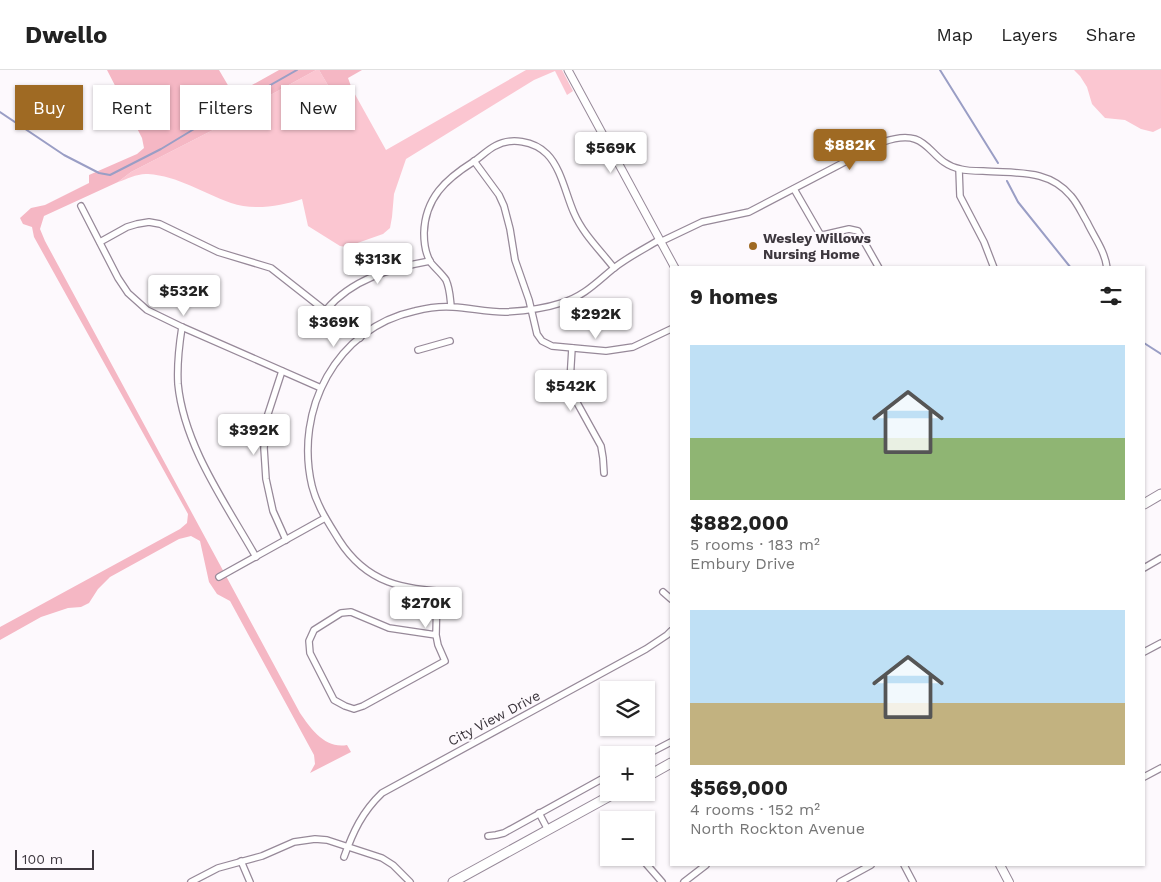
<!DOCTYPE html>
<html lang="en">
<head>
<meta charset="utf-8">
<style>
  body { margin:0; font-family:"Work Sans",sans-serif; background:#f6f6f6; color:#222; height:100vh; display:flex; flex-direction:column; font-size:19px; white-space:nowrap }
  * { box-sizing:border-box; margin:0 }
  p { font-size:16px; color:#767676 }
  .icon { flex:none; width:28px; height:28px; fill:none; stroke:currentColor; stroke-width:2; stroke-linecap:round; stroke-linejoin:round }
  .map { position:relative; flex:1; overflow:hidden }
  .side { position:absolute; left:670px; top:196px; width:475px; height:600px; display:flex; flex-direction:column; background:#fff; border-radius:0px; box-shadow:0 1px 4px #0004 }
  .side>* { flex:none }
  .top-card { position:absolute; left:15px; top:15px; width:475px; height:45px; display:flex; gap:10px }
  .controls { position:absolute; left:600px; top:611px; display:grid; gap:10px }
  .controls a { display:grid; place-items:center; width:55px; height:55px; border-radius:0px; background:#fff; box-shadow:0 1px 4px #0004; font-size:25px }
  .scale { position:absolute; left:15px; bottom:12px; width:79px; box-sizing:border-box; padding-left:5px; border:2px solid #3e383f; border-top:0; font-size:14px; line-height:18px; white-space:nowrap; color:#3e383f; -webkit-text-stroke:4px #fdf9fd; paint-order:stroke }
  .price { position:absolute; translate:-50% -42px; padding:0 11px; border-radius:5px; background:#fff; color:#222; font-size:16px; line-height:32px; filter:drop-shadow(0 1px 2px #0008) }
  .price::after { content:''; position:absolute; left:50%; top:30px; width:15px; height:11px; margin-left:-8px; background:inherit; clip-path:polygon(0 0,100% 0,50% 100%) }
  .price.active { background:#9f6a23; color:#fff }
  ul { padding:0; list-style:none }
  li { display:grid; align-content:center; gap:10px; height:265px; padding:0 20px }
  li span { display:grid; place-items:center; height:155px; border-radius:0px; color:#555 }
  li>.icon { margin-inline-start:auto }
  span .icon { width:90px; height:90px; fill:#fffc; stroke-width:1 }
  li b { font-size:21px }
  h2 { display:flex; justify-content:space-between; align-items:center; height:60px; padding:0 20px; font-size:21px }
  .tag { padding:0 18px; border-radius:0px; background:#fff; box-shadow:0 1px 4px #0004; font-size:18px; line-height:45px }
  .tag.active { background:#9f6a23; color:#fff }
  header { display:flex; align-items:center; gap:30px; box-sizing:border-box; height:70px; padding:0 25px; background:#fff; border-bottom:1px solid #e0e0e0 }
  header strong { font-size:24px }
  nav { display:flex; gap:28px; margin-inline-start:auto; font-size:18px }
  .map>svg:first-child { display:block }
  .green { fill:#fbc6d1 }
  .forest { fill:#f5b7c4 }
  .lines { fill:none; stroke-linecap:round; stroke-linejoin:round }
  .stream { stroke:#9a9ec5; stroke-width:2 }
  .minor-casing { stroke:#978999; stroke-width:8 }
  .tertiary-casing { stroke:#978999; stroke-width:9 }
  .secondary-casing { stroke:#978999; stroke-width:10 }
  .primary-casing { stroke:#978999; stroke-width:11 }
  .minor { stroke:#fff; stroke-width:5.5 }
  .tertiary { stroke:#fff; stroke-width:7 }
  .secondary { stroke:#fff; stroke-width:8 }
  .primary { stroke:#fff; stroke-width:9 }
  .poi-dot { fill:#9f6a23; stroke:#fdf9fd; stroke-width:2 }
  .labels { text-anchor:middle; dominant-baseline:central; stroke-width:4.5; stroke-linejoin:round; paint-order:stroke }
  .poi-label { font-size:14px; font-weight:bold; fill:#3e383f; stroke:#fdf9fd; text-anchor:start }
  .street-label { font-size:14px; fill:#3e383f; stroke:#fdf9fd }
</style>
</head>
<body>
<header>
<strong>Dwello</strong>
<nav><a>Map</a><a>Layers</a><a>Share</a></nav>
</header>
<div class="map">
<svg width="1161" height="812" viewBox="0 0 1161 812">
  <rect width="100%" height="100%" fill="#fdf9fd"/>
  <g class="green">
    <path d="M316 0H319L329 17 343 24 352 19 386 80 526 0H562L573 21 567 25 555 1 534 10 406 89 394 124 392 147 390 158 383 164 346 177 340 176 308 156 302 129C281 136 253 141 231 133 203 123 178 106 148 104 138 103 127 109 118 112L131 102 264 34 265 28Z"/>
    <path d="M1074 0H1161V58L1153 62 1141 59 1125 50 1105 48 1092 34 1087 17 1080 6Z"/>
  </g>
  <g class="forest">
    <path d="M107 0H219L229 17 235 22 243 20 279 0H316L265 28 264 34 131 102 118 112 44 146 40 159 45 171 300 643C311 659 325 679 347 675L351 682 310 703 315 694 314 685 230 531 217 524 209 512 200 471 191 466 179 469 110 507 98 519 89 533 81 537 68 538 41 547 0 570V557L180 459 187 453 188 444 34 167 32 157 23 154 20 148 31 138 45 135 89 113V105L137 84 144 78 142 68Z"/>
    <path d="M319 0H362L348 8 352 19 343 24 329 17Z"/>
  </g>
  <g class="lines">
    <g class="stream">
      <path d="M940 0 998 93"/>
      <path d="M0 42 64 85 99 103 110 105 161 79 214 47 297 0"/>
      <path d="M1007 111 1018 132 1071 198"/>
      <path d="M1144 273 1161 284"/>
    </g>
    <defs>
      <g id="minor">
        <path d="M474 91 499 125 504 136 510 159 515 190 529 230 537 264 542 271 552 276 606 281 633 277 671 259"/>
        <path d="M959 99 960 126 984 172 994 198"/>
        <path d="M794 119 820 164 823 165 849 159 858 161 879 198"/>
        <path d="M81 136 118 208 128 223 147 240 182 257 321 318"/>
        <path d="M100 172 127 157 137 154 149 152 160 154 218 182 271 198 360 268"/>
        <path d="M660 172 702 152 749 142 883 72C932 55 926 92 960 99 967 101 975 101 983 101 1015 104 1048 98 1071 126 1078 134 1082 144 1087 152 1094 167 1105 181 1107 198"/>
        <path d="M451 236C450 227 450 219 446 210 442 204 436 199 431 193 426 185 424 172 424 163 425 128 446 109 473 92 481 87 487 80 495 76 511 67 534 71 547 84 561 98 566 125 574 143 583 164 600 180 614 198"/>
        <path d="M326 240C352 209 391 198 430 191"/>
        <path d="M182 257C179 276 177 296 178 314 184 376 226 434 256 487"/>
        <path d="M572 278 570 311 575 329 601 376 603 388 604 403"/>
        <path d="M418 280 450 271"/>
        <path d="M282 301 267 347 264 378 266 409 273 441 286 470"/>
        <path d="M1144 498 1161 488"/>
        <path d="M219 507 325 448"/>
        <path d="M453 522C404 520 367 514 339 470 328 452 317 436 312 416 294 340 336 258 415 241 427 238 441 236 453 237 470 238 488 242 505 242 524 241 543 239 561 233 583 227 597 212 614 198 628 187 644 179 659 170"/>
        <path d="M663 522 671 529"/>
        <path d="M436 565 389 558 351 542 341 543 314 560 309 571 310 583 334 630 345 636 354 639 363 636 445 591 438 575 436 565 437 522"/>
        <path d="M1144 582 1161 573"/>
        <path d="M646 685 671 672"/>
        <path d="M1144 707 1161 698"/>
        <path d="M539 743 548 760"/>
        <path d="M488 766 496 765 504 763 609 705"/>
        <path d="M344 787C353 762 362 742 382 723L646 579 667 565 671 561"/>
        <path d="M641 788 662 812"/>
        <path d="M241 791 250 812"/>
        <path d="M904 795 913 812"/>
        <path d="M191 812 218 798 262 786 294 772 315 769 327 770 382 788 393 795 410 812"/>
        <path d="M684 812 706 795"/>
        <path d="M840 812 871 795"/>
      </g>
      <path id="tertiary" d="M568 0 675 198"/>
      <path id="secondary" d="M1000 795 1009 812"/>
      <g id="primary">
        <path d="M1144 434 1161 424"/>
        <path d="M646 707 671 693"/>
        <path d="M453 812 617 722"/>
      </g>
    </defs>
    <use href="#minor" class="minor-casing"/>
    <use href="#tertiary" class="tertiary-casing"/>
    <use href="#secondary" class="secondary-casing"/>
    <use href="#primary" class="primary-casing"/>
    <use href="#minor" class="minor"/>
    <use href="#tertiary" class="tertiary"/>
    <use href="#secondary" class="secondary"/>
    <use href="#primary" class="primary"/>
  </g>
  <circle class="poi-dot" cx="753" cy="176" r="5"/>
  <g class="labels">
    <g class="poi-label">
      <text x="763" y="168">Wesley Willows<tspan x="763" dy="16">Nursing Home</tspan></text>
    </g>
    <g class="street-label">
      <text transform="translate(494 648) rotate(-28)">City View Drive</text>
    </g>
  </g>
</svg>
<div class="controls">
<a><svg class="icon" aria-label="layers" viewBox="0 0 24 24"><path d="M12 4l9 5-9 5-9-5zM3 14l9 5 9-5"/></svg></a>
<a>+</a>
<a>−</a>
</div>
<div class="scale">100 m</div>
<b class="price active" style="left:850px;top:101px">$882K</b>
<b class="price" style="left:611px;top:104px">$569K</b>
<b class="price" style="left:378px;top:215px">$313K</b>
<b class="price" style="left:184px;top:247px">$532K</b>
<b class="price" style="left:596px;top:270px">$292K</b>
<b class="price" style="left:334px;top:278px">$369K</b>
<b class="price" style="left:571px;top:342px">$542K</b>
<b class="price" style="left:254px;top:386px">$392K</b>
<b class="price" style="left:426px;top:559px">$270K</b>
<div class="top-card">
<a class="tag active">Buy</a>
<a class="tag">Rent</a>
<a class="tag">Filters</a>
<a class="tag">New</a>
</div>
<section class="side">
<h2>9 homes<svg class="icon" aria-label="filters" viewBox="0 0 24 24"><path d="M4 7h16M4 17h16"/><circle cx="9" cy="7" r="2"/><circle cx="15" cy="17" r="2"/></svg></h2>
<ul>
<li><span style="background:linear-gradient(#bfe0f5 60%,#8fb573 0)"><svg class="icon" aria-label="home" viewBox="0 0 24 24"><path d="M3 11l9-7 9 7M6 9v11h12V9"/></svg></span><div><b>$882,000</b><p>5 rooms · 183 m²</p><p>Embury Drive</p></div></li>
<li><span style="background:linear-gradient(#bfe0f5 60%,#c2b280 0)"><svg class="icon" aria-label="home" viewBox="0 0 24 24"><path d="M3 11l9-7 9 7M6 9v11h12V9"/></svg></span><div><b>$569,000</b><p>4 rooms · 152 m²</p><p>North Rockton Avenue</p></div></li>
</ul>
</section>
</div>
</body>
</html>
